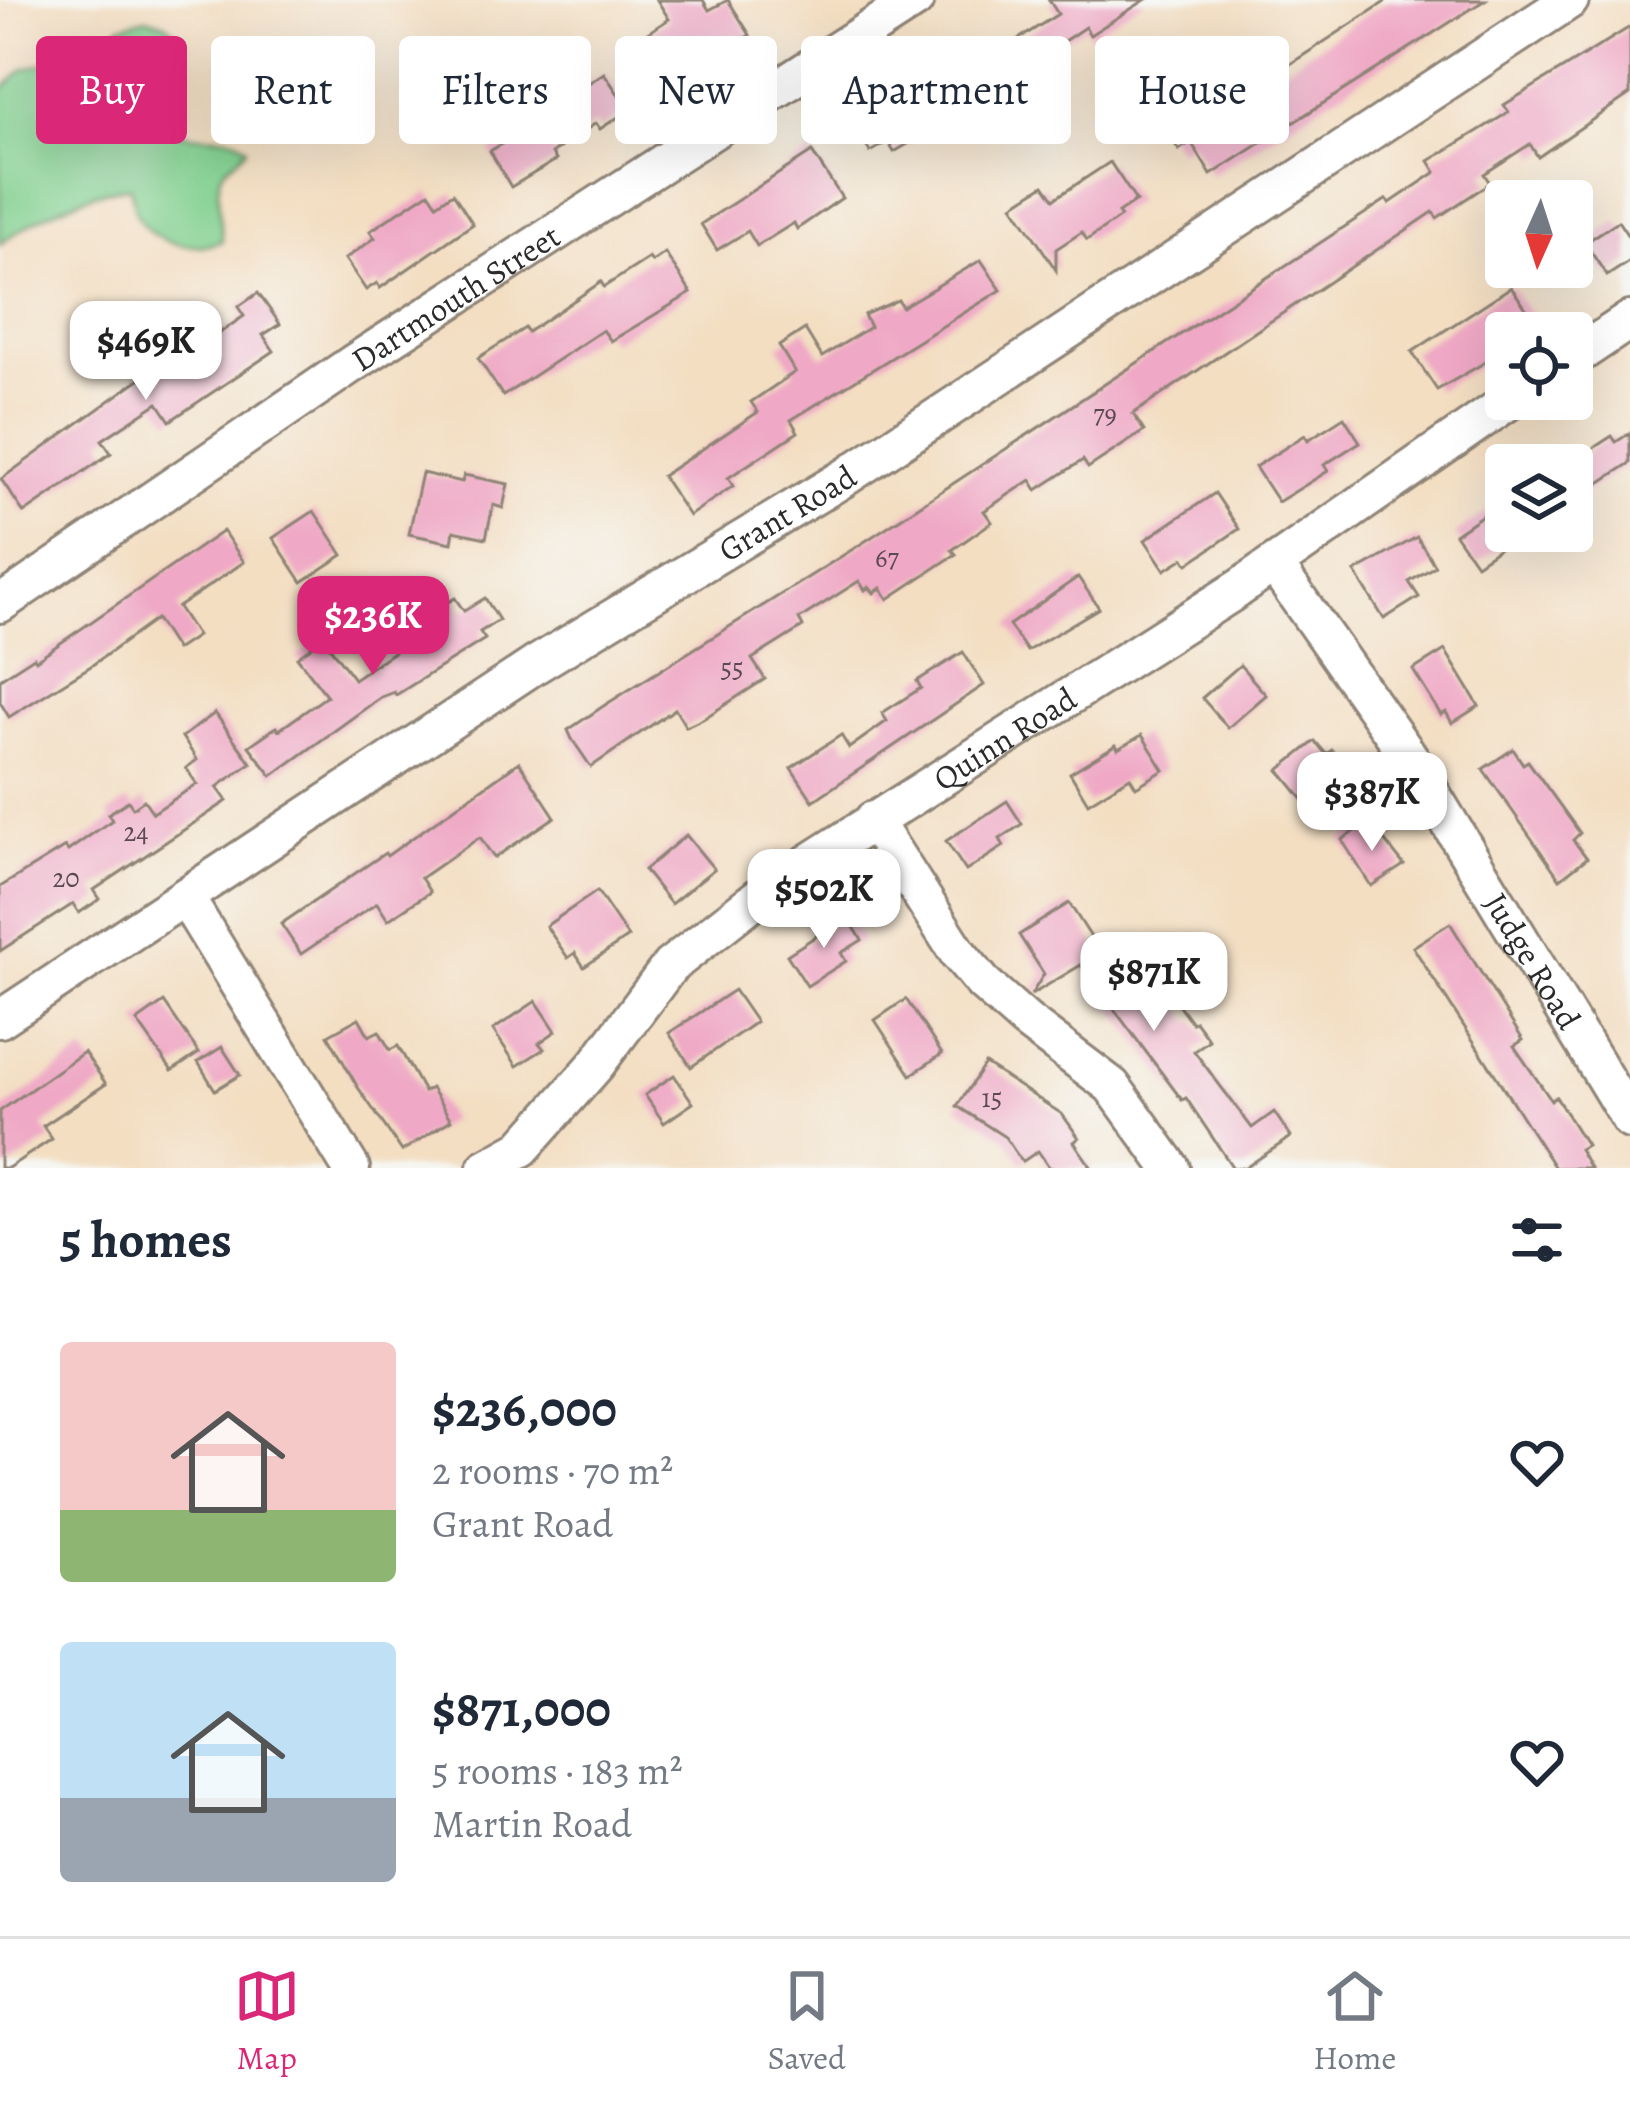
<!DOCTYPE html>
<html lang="en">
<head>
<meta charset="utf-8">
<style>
  body { margin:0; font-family:Alegreya,serif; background:#f6f6f7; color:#1f2937; height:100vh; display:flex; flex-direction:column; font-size:45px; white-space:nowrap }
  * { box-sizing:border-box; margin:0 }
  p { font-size:39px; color:#747a83 }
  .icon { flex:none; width:66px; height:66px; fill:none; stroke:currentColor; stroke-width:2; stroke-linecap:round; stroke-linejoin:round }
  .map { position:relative; height:1168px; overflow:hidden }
  .details { display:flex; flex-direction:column; background:#fff; flex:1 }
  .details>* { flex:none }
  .top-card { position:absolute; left:36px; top:36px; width:1560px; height:108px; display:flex; gap:24px }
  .needle { width:78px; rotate:183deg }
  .controls { position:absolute; left:1485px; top:180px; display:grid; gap:24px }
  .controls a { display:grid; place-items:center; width:108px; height:108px; border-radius:12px; background:#fff; box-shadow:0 12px 48px #0002; font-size:60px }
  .price { position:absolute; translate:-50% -102px; padding:0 27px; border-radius:24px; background:#fff; color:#222; font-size:39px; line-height:78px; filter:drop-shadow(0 3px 6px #0008) }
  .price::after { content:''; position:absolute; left:50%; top:72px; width:36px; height:27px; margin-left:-18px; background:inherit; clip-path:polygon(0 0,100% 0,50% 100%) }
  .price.selected { background:#db2777; color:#fff }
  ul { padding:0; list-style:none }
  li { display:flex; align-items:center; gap:36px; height:300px; padding:0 60px }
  li span { display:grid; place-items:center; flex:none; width:336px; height:240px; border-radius:12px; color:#555 }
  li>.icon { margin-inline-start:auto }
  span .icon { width:144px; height:144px; fill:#fffc; stroke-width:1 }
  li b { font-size:51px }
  h2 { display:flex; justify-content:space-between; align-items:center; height:144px; padding:0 60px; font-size:51px }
  .pill { padding:0 42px; border-radius:12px; background:#fff; box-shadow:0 12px 48px #0002; font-size:42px; line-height:108px }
  .pill.selected { background:#db2777; color:#fff }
  .dock { display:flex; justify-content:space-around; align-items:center; height:168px; border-top:3px solid #e0e1e3; background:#fff; font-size:33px; color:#747a83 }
  .dock a { display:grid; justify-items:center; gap:6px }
  .dock .selected { color:#db2777 }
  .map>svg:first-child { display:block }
  .green { fill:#82d090; stroke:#567e5e; stroke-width:3 }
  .building { fill:#efa8c5 }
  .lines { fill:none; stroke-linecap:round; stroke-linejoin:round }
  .minor-casing { stroke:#8f8476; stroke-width:42 }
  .minor { stroke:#fff; stroke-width:36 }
  .labels { text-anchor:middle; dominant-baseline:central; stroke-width:9; stroke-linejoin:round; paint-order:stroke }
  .number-label { font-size:27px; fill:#5c4a52 }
  .street-label { font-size:33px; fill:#2b2b2b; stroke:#f6f6f2 }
</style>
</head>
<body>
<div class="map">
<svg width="1630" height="1168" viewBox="0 0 1630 1168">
  <rect width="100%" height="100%" fill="#f6f6f2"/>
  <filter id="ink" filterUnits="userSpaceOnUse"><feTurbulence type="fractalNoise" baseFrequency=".00833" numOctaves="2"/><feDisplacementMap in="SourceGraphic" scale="24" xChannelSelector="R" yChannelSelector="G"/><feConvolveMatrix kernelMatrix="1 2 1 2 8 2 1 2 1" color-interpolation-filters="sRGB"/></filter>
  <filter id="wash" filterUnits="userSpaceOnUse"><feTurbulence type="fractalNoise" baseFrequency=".004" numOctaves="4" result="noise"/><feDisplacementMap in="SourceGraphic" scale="48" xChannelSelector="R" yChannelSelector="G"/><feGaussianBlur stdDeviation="2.7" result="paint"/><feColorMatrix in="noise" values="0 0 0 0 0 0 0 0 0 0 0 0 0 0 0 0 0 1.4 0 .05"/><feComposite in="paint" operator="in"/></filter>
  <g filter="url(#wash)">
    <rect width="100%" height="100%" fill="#f3dec2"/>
    <path class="green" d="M146 18 166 24 179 36C164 66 155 102 175 131 200 143 226 126 247 147 241 159 233 159 225 168 212 184 222 221 222 241 193 252 152 245 137 215 133 206 133 196 130 187 89 189 32 220 0 244V92L24 69 91 49 120 26Z"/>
    <g id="blocks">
      <g class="building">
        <path d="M657 0H703L709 10 728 0 750 35 697 63 685 44 658 61 643 36 669 19Z"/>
        <path d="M1049 0H1145L1090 35 1085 27 1046 53 1052 62 1027 78 1006 47 1058 14Z"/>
        <path d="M1388 0H1485L1211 175 1191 142 1179 150 1163 127 1155 132 1139 107 1188 76 1200 94 1235 70 1249 91Z"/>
        <path d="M1630 27V94L1538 157 1530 144 1484 174 1490 183 1437 218 1433 212 1133 414 1144 431 1088 468 1083 460 1037 490 1031 480 984 511 992 522 952 550 956 554 888 599 881 588 874 593 869 587 865 590 859 581 799 619 803 627 752 659 765 679 703 719 686 727 675 709 591 767 572 739 568 730 605 705 861 544 1387 199 1390 203 1436 172 1429 161 1509 112 1504 105Z"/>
        <path d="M604 73 629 110 600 129 596 123 552 153 556 160 511 187 490 151 567 104 564 99Z"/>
        <path d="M911 94 932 130 894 152 888 142 870 152 855 127Z"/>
        <path d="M812 152 842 198 797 229 794 223 757 246 748 231 717 250 701 224Z"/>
        <path d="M1110 162 1136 201 1118 213 1121 217 1087 240 1082 232 1056 249V270L1013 205 1044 185 1054 199Z"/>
        <path d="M429 192 437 204 453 193 473 224 380 288 377 283 366 290 345 259 375 238 370 231Z"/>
        <path d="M1618 221 1630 239V261L1607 276 1585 243Z"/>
        <path d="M665 253 691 293 611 341 603 330 503 396 478 358 525 328 528 332 601 282 604 287 649 258 652 262Z"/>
        <path d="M981 260 1001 290 791 420 798 432 728 478 733 486 689 516 662 476 758 412 751 402 795 372 779 346 805 329 822 357 870 327 864 315 898 300 902 307Z"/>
        <path d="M1511 287 1532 317 1489 345 1496 356 1437 390 1412 352Z"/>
        <path d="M258 293 280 324 263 335 274 351 170 421 158 403 102 440 111 453 24 513 1 479 141 378 137 373 161 357 169 368 244 316 238 307Z"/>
        <path d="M1344 417 1360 442 1324 465 1328 471 1278 502 1255 467 1305 435 1308 440Z"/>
        <path d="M1630 433V463L1584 493 1572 474V465H1567L1612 436 1616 442Z"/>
        <path d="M422 473 462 482 464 475 508 484 503 508 493 505 486 538 454 531 452 543 409 534Z"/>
        <path d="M1215 493 1239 529 1188 564 1184 558 1165 570 1145 540Z"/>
        <path d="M1506 499V531H1524L1476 564 1455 534Z"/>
        <path d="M314 511 343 555 302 582 273 538Z"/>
        <path d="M223 531 244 562 178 607 197 636 176 650 156 619 91 666 9 717 0 702V679L34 657 36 660Z"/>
        <path d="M1417 537 1435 566 1409 582 1419 597 1384 619 1355 572Z"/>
        <path d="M1078 577 1099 608 1027 651 1009 625Z"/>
        <path d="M455 598 464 611 485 598 499 620 480 632 485 639 396 695 394 692 381 697 272 776 249 746 276 727 279 730 327 696 297 657 323 638 354 679 398 649 392 636Z"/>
        <path d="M1445 650 1479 706 1452 723 1446 712 1441 715 1413 670Z"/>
        <path d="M963 652 984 685 813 801 791 768 841 735 849 748 887 721 882 713 921 688 917 681Z"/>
        <path d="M1240 665 1266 695 1228 728 1202 698Z"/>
        <path d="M215 713 251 763 217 787 227 801 94 890 100 899 79 913 73 904 0 951V887L65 847 68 851 112 820 108 814 128 801 133 808 144 800 153 813 197 784 186 768 197 760 182 737Z"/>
        <path d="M1142 735 1164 770 1136 787 1130 777 1088 803 1070 773 1116 745 1118 749Z"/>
        <path d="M1315 741 1326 754 1332 750 1348 771 1305 802 1279 770Z"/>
        <path d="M1513 749 1523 764 1528 761 1580 833 1573 840 1587 858 1560 879 1483 769Z"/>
        <path d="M519 762 555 817 494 858 480 837 421 878 430 892 388 920 377 903 301 954 281 924 385 853 387 856Z"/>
        <path d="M1007 801 1022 824 1000 839 1004 846 966 871 946 841Z"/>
        <path d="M1369 821 1404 865 1371 886 1342 840Z"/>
        <path d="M686 835 714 869 671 904 644 870Z"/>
        <path d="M597 891 628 937 584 967 575 953 568 958 546 926Z"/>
        <path d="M1069 903 1114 973 1127 964 1147 991 1161 981 1192 1023 1195 1021 1209 1040 1194 1051 1252 1128 1274 1112 1291 1137 1245 1168H1233L1186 1098 1182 1100 1081 965 1031 995 1044 974 1019 935Z"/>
        <path d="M847 916 862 940 841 953 846 961 807 986 787 955Z"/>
        <path d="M1450 923 1523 1040 1514 1046 1551 1100 1556 1097 1586 1145 1579 1149 1590 1168H1555L1413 947Z"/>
        <path d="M734 990 756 1022 691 1067 669 1033Z"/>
        <path d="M906 999 942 1054 911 1075 875 1020Z"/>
        <path d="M536 1001 556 1031 539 1043 544 1049 517 1066 493 1030Z"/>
        <path d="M164 1002 199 1053 172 1071 137 1021Z"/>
        <path d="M359 1018 369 1036 379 1031 390 1050 398 1046 424 1092 431 1088 451 1120 402 1151 357 1086 328 1035Z"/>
        <path d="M222 1047 240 1075 215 1090 198 1062Z"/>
        <path d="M84 1052 106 1084 43 1126 52 1139 8 1168H0V1111Z"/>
        <path d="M985 1064 1062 1114 1079 1138 1074 1142 1092 1168H1050L1038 1151 1022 1162 1005 1137 957 1106Z"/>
        <path d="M674 1075 693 1103 664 1123 645 1095Z"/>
      </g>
    </g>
  </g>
  <g filter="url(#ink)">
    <use href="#blocks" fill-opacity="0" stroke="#8f8476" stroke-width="3"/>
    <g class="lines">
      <defs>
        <g id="minor">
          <path d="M1572 359 1630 320"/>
          <path id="s1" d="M1274 564 1410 758 1630 1120"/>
          <path id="s2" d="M0 604 352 364 915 0"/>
          <path d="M873 820 958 953 983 983 1026 1021 1112 1086 1171 1168"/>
          <path d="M185 897 351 1168"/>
          <path id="s3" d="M0 1019 535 665 844 478 1570 0"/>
          <path id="s4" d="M486 1168 522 1148 596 1065 670 966 771 887 1238 589 1512 399"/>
        </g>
      </defs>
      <use href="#minor" class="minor-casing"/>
      <use href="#minor" class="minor"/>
    </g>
  </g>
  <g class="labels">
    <g class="number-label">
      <text x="1105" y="414">79</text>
      <text x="887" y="558">67</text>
      <text x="732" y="668">55</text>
      <text x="136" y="832">24</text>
      <text x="66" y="878">20</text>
      <text x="992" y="1098">15</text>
    </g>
    <g class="street-label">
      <text stroke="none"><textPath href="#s2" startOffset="549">Dartmouth Street</textPath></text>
      <text stroke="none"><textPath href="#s3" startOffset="936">Grant Road</textPath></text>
      <text stroke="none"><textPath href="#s4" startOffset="681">Quinn Road</textPath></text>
      <text stroke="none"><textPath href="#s1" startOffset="474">Judge Road</textPath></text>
    </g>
  </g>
</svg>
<div class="controls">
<a><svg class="needle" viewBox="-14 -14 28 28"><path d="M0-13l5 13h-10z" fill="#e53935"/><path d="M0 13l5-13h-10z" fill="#747a83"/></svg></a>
<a><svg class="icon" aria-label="locate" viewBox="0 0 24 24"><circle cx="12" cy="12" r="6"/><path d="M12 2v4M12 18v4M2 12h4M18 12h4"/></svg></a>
<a><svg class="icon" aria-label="layers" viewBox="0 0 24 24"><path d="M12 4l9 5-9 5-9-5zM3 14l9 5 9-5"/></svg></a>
</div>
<b class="price" style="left:146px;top:403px">$469K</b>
<b class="price selected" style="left:373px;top:678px">$236K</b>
<b class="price" style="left:1372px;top:854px">$387K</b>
<b class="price" style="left:824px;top:951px">$502K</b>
<b class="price" style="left:1154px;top:1034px">$871K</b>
<div class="top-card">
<a class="pill selected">Buy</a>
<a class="pill">Rent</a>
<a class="pill">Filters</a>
<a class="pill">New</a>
<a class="pill">Apartment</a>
<a class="pill">House</a>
</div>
</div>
<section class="details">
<h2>5 homes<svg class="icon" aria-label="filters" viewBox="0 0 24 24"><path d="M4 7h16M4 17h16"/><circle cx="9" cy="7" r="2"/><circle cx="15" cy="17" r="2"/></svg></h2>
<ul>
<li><span style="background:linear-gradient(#f6c9c9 70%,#8fb573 0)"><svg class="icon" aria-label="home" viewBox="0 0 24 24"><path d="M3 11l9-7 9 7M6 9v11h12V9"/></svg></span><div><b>$236,000</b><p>2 rooms · 70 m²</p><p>Grant Road</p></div><svg class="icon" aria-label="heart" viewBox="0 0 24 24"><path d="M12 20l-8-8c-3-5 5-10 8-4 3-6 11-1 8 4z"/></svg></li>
<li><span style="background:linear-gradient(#bfe0f5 65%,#9aa5b1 0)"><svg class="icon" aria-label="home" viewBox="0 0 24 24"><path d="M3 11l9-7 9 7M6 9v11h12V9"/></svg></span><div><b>$871,000</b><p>5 rooms · 183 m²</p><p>Martin Road</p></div><svg class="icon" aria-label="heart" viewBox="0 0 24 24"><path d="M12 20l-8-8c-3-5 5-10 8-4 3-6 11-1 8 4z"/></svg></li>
</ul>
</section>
<nav class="dock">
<a class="selected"><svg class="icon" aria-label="map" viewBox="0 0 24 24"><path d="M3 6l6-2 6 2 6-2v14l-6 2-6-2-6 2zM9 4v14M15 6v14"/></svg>Map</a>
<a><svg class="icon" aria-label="saved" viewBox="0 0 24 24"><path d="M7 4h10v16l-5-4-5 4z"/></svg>Saved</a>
<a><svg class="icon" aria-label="home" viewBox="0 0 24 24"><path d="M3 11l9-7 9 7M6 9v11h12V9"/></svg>Home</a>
</nav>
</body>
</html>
